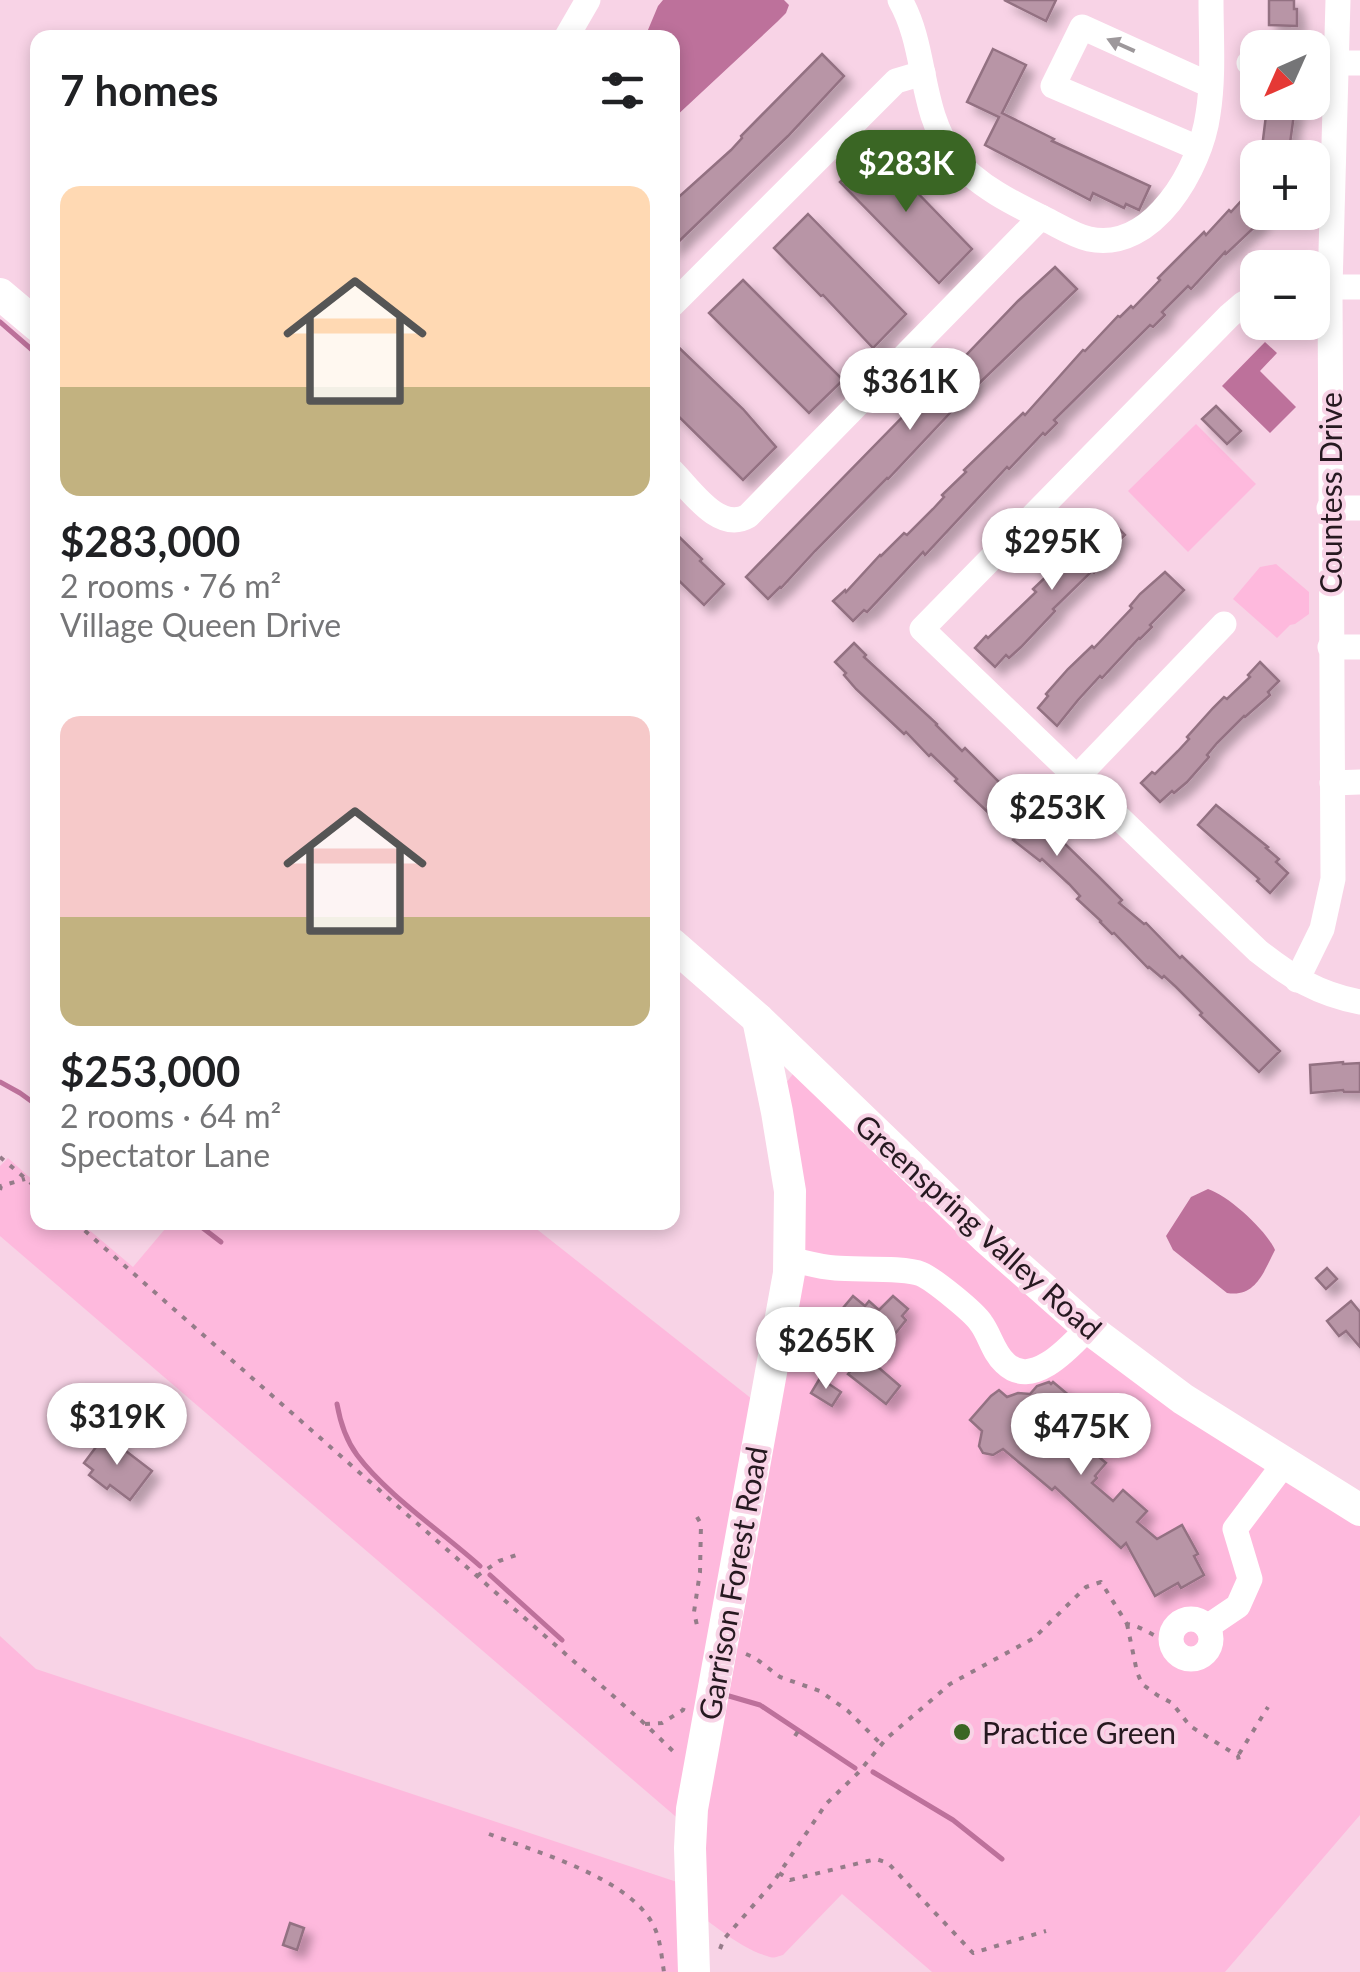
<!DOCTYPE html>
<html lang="en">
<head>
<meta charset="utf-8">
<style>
  body { margin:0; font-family:Lato,sans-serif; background:#f2f2f2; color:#202124; height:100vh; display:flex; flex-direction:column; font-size:38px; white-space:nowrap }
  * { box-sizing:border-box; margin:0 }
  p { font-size:32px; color:#757577 }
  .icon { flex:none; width:55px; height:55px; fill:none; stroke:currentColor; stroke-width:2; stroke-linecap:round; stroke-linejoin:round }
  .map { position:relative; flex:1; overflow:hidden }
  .drawer { position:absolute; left:30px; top:30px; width:650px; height:1200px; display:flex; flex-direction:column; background:#fff; border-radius:20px; box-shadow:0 5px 15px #0003 }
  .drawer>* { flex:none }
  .needle { width:65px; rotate:225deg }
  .fabs { position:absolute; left:1240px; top:30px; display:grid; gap:20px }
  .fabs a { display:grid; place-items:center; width:90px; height:90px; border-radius:20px; background:#fff; box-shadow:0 5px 15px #0003; font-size:50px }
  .price { position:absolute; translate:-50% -85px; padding:0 22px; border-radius:35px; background:#fff; color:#222; font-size:32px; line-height:65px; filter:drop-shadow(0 2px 5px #0008) }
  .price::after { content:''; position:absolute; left:50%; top:60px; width:30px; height:22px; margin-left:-15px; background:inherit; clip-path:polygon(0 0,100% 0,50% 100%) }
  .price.current { background:#3a6624; color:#fff }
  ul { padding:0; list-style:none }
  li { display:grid; align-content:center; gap:20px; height:530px; padding:0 30px }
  li span { display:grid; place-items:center; height:310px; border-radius:20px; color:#555 }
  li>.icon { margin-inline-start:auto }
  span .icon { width:180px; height:180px; fill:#fffc; stroke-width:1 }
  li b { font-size:42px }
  h2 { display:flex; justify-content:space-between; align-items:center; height:120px; padding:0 30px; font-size:42px }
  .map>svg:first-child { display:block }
  .green { fill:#feb9dd }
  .water { fill:#bd719b }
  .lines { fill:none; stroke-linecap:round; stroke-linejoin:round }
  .stream { stroke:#bd719b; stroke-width:5 }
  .building { fill:#b895a6; stroke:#937182; stroke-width:2.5; filter:url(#shadow) }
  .path { stroke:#957c89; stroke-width:4; stroke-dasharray:5 8; stroke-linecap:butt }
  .minor { stroke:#fff; stroke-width:25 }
  .major { stroke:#fff; stroke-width:32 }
  .oneway { fill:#9d989b }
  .poi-dot { fill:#3a6624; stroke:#f8d3e6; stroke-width:4 }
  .labels { text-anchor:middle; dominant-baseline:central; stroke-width:8; stroke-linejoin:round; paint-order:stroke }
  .street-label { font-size:30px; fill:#261920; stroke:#f8d3e6 }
  .poi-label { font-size:30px; fill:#261920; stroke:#f8d3e6; text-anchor:start }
</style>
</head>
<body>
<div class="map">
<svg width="1360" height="1972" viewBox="0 0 1360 1972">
  <defs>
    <filter id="shadow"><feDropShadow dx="8" dy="8" stdDeviation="5" flood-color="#0004"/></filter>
  </defs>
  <rect width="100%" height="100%" fill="#f8d3e6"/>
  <g class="green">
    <path d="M1196 424 1256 484 1188 552 1128 491Z"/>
    <path d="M1276 564 1309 592V614L1295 624 1290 625 1277 638 1233 599 1260 567Z"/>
    <path d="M796 1070 979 1246 1360 1522V1815L1225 1972H932L842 1894 783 1955C775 1957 775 1959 767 1956 739 1948 708 1920 683 1903L685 1972H0V1636L36 1669 680 1883 682 1822 0 1236V1166L8 1158 37 1184 38 1222 81 1223 133 1267 170 1223H529L771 1414 783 1087Z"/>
  </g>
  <g class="water">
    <path d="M663 0H784L789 5 786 13 777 22 673 119 672 38 645 37 658 6Z"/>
    <path d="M1265 342 1277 353 1260 371 1296 407 1270 433 1222 386Z"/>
    <path d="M1208 1189C1229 1196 1266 1230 1275 1250 1264 1271 1256 1298 1227 1293L1173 1250 1166 1236 1191 1197Z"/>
  </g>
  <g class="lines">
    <g class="stream">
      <path d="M0 322 38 355"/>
      <path d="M0 1082 20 1093 38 1106"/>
      <path d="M195 1222 221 1242"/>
      <path d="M337 1404C340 1421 346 1440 357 1455 386 1494 442 1532 480 1566"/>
      <path d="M490 1575 562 1640"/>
      <path d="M729 1696 760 1705 855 1768"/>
      <path d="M873 1772 953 1820 1002 1859"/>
    </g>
  </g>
  <g class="building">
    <path d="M1004 0H1056L1046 21Z"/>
    <path d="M1269 0H1294V9H1297V26L1269 25Z"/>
    <path d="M993 49 1026 65 1002 113 1054 139 1052 141 1150 186 1139 210 1126 204 1124 208 1093 193 1090 200 985 145 999 117 967 102Z"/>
    <path d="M822 54 844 76 788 136 672 248V203L731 150 742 138 741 136Z"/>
    <path d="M1267 107H1295L1288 158 1261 156Z"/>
    <path d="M874 148 972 249 939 283 840 182Z"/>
    <path d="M1242 200 1262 220 1226 254 1225 252 1191 289 1188 286 1162 312 1165 315 1153 327 1150 325 1054 420 1057 423 1045 435 1043 433 1009 469 1007 467 925 555 923 552 867 612 864 610 853 621 833 601 845 590 846 592 880 555 881 556 904 533 907 535 933 509 944 497 942 495 966 472 964 470 1023 413 1025 415 1083 350 1085 351 1118 316 1120 317 1131 306 1133 308 1160 280 1158 278 1204 232 1206 235 1229 210 1231 212Z"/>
    <path d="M808 214 906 314 873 348 823 295 821 296 774 248Z"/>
    <path d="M1055 267 1077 289 967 395 888 479 887 478 815 551 781 588 780 587 768 599 746 577 922 397 924 399 1018 301Z"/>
    <path d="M743 280 843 380 809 413 709 313Z"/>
    <path d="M672 341 743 409 776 447 743 480 672 410Z"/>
    <path d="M1216 406 1241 431 1227 444 1202 419Z"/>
    <path d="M1106 515 1125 535 1113 546 1116 549 1094 573 1092 571 1053 609 1055 611 1021 647 1009 658 1006 655 995 667 975 648 986 636 988 638 1036 592 1033 589 1096 529 1094 527Z"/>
    <path d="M672 530 702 559 700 561 724 584 704 605 672 574Z"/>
    <path d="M1165 572 1184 590 1150 625 1152 627 1140 639 1139 638 1102 678 1100 676 1078 700 1057 726 1038 708 1048 696 1046 694 1068 669 1092 646 1094 648 1132 608 1130 606 1140 594Z"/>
    <path d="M854 643 866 655 864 657 937 724 936 725 962 751 965 748 1058 841 1060 839 1099 877 1122 900 1119 903 1144 924 1146 923 1180 958 1182 956 1280 1051 1259 1072 1200 1015 1202 1013 1176 987 1164 976 1162 978 1149 967 1148 968 1114 933 1112 934 1100 922 1101 921 1077 899 1080 896 1069 884 1042 859 1040 861 1013 840 1015 838 955 781 957 779 931 754 929 756 906 732 904 734 856 689 844 675 846 673 835 662Z"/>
    <path d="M1260 662 1279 681 1268 692 1270 695 1245 717 1244 716 1217 743 1207 755 1209 757 1187 782 1174 793 1172 791 1160 802 1141 783 1152 772 1155 774 1178 751 1189 739 1187 737 1213 708 1224 697 1227 699 1250 677 1248 675Z"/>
    <path d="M1216 805 1268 847 1266 848 1279 859 1276 862 1288 873 1270 893 1257 881 1259 879 1198 825Z"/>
    <path d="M1343 1062V1064L1360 1063V1092H1344L1343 1090 1311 1093 1310 1065Z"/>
    <path d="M1327 1268 1337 1279 1326 1289 1316 1278Z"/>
    <path d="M853 1296 865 1306 869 1301 879 1310 893 1296 908 1309 902 1316 906 1320 880 1353 857 1336 859 1333 838 1314Z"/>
    <path d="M1351 1301 1360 1312V1347L1346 1331 1339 1336 1327 1321Z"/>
    <path d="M864 1355 900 1386 886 1404 848 1374Z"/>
    <path d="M820 1378 841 1392 832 1406 811 1393Z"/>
    <path d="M1049 1382 1051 1384 1053 1382 1084 1408 1066 1429 1106 1463 1095 1476 1097 1478 1092 1483 1113 1501 1123 1490 1147 1511 1137 1522 1157 1539 1182 1525 1198 1554 1194 1556 1204 1575 1181 1588 1178 1583 1155 1596 1126 1543 1121 1548 1055 1487 1052 1490 1003 1449 993 1455 983 1453 979 1446 982 1431 970 1420 991 1396 999 1390 1007 1397 1018 1393 1030 1394 1037 1386Z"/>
    <path d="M105 1435 152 1471 130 1500 110 1485 107 1489 89 1475 93 1470 84 1463Z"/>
    <path d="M290 1923 304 1928 297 1950 283 1945Z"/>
  </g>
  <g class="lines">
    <g class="path">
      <path d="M0 1157 38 1189"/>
      <path d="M0 1190 1 1186 25 1179"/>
      <path d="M75 1222 645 1724 678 1756"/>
      <path d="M697 1517 701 1524 700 1572 694 1612 698 1630"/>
      <path d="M477 1576 499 1561 522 1553"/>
      <path d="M1127 1624 1137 1672 1142 1684 1157 1695 1172 1703 1190 1726 1238 1756 1240 1765"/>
      <path d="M746 1654 755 1658 780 1677 820 1691 848 1711 882 1745"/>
      <path d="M645 1724 662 1723 683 1710 684 1707"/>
      <path d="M795 1736 802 1725"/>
      <path d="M1239 1754 1268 1707"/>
      <path d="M489 1834C538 1853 640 1880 657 1934 661 1946 662 1960 664 1972"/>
      <path d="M779 1873 790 1880 876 1859 888 1863 973 1953 1046 1931"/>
      <path d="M720 1949 724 1939 772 1884 826 1804 858 1773 886 1739 950 1684 1034 1638 1086 1587 1101 1582 1127 1624C1142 1626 1156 1638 1170 1643"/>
    </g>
    <g class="minor">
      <path d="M900 0C928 49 918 110 954 157 975 185 1016 205 1047 220 1061 227 1075 236 1089 239 1153 253 1201 167 1208 114 1214 77 1211 37 1211 0"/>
      <path d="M566 38 588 0"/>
      <path d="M1249 63H1258"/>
      <path d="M1312 63H1360"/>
      <path d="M1198 148 1053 86 1082 27 1210 85"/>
      <path d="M1312 287H1360"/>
      <path d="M1258 296 1243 304 1229 316 922 629 1258 951C1291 977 1318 994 1360 1002"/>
      <path d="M672 305 896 81 923 73"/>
      <path d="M672 471C691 490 719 533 748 516L1041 217"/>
      <path d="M1329 508H1360"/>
      <path d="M1330 647H1360"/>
      <path d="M1077 777 1224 624"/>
      <path d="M1332 783 1360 782"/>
      <path d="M1297 980 1322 929 1333 879 1330 287 1338 0"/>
      <path d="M789 1259C804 1262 820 1267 835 1268 856 1270 904 1267 921 1274 933 1279 974 1312 981 1323 990 1335 993 1352 1005 1363 1032 1390 1070 1347 1088 1328"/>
      <circle cx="1191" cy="1639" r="20"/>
      <path d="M1207 1627 1238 1606 1250 1579 1235 1529 1284 1464"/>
    </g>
    <g class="major">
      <path d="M0 294 38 326"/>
      <path d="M672 944 758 1019 986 1238 1088 1328 1183 1399 1360 1510"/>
      <path d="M694 1972 690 1848 692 1809 789 1273 790 1191 777 1112 758 1019"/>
    </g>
  </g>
  <defs><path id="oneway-solid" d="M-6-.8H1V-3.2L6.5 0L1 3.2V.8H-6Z" transform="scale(2.5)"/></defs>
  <use class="oneway" href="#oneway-solid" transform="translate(1121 45) rotate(-156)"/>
  <circle class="poi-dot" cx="962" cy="1732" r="10"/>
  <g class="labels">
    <g class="street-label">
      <text transform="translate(1330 493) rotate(-90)">Countess Drive</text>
      <text transform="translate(979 1226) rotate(42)">Greenspring Valley Road</text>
      <text transform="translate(732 1583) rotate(-80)">Garrison Forest Road</text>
    </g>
    <g class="poi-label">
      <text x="982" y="1732">Practice Green</text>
    </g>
  </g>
</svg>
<div class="fabs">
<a><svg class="needle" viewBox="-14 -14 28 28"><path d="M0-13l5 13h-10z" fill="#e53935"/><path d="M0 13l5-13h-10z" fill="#757577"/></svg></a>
<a>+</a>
<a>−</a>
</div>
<b class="price current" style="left:906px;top:215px">$283K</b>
<b class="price" style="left:910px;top:433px">$361K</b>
<b class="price" style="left:1052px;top:593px">$295K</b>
<b class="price" style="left:1057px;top:859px">$253K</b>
<b class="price" style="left:826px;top:1392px">$265K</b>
<b class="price" style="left:117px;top:1468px">$319K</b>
<b class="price" style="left:1081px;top:1478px">$475K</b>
<section class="drawer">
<h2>7 homes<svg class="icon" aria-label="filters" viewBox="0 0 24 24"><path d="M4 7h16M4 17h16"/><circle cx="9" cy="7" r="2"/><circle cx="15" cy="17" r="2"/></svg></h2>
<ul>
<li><span style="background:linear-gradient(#ffd9b3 65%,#c2b280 0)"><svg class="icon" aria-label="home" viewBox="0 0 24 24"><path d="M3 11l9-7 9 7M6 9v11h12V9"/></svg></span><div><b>$283,000</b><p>2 rooms · 76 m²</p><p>Village Queen Drive</p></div></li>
<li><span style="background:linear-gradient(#f6c9c9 65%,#c2b280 0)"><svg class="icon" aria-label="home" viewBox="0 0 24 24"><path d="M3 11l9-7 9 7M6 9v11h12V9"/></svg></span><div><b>$253,000</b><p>2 rooms · 64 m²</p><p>Spectator Lane</p></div></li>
</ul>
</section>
</div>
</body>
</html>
